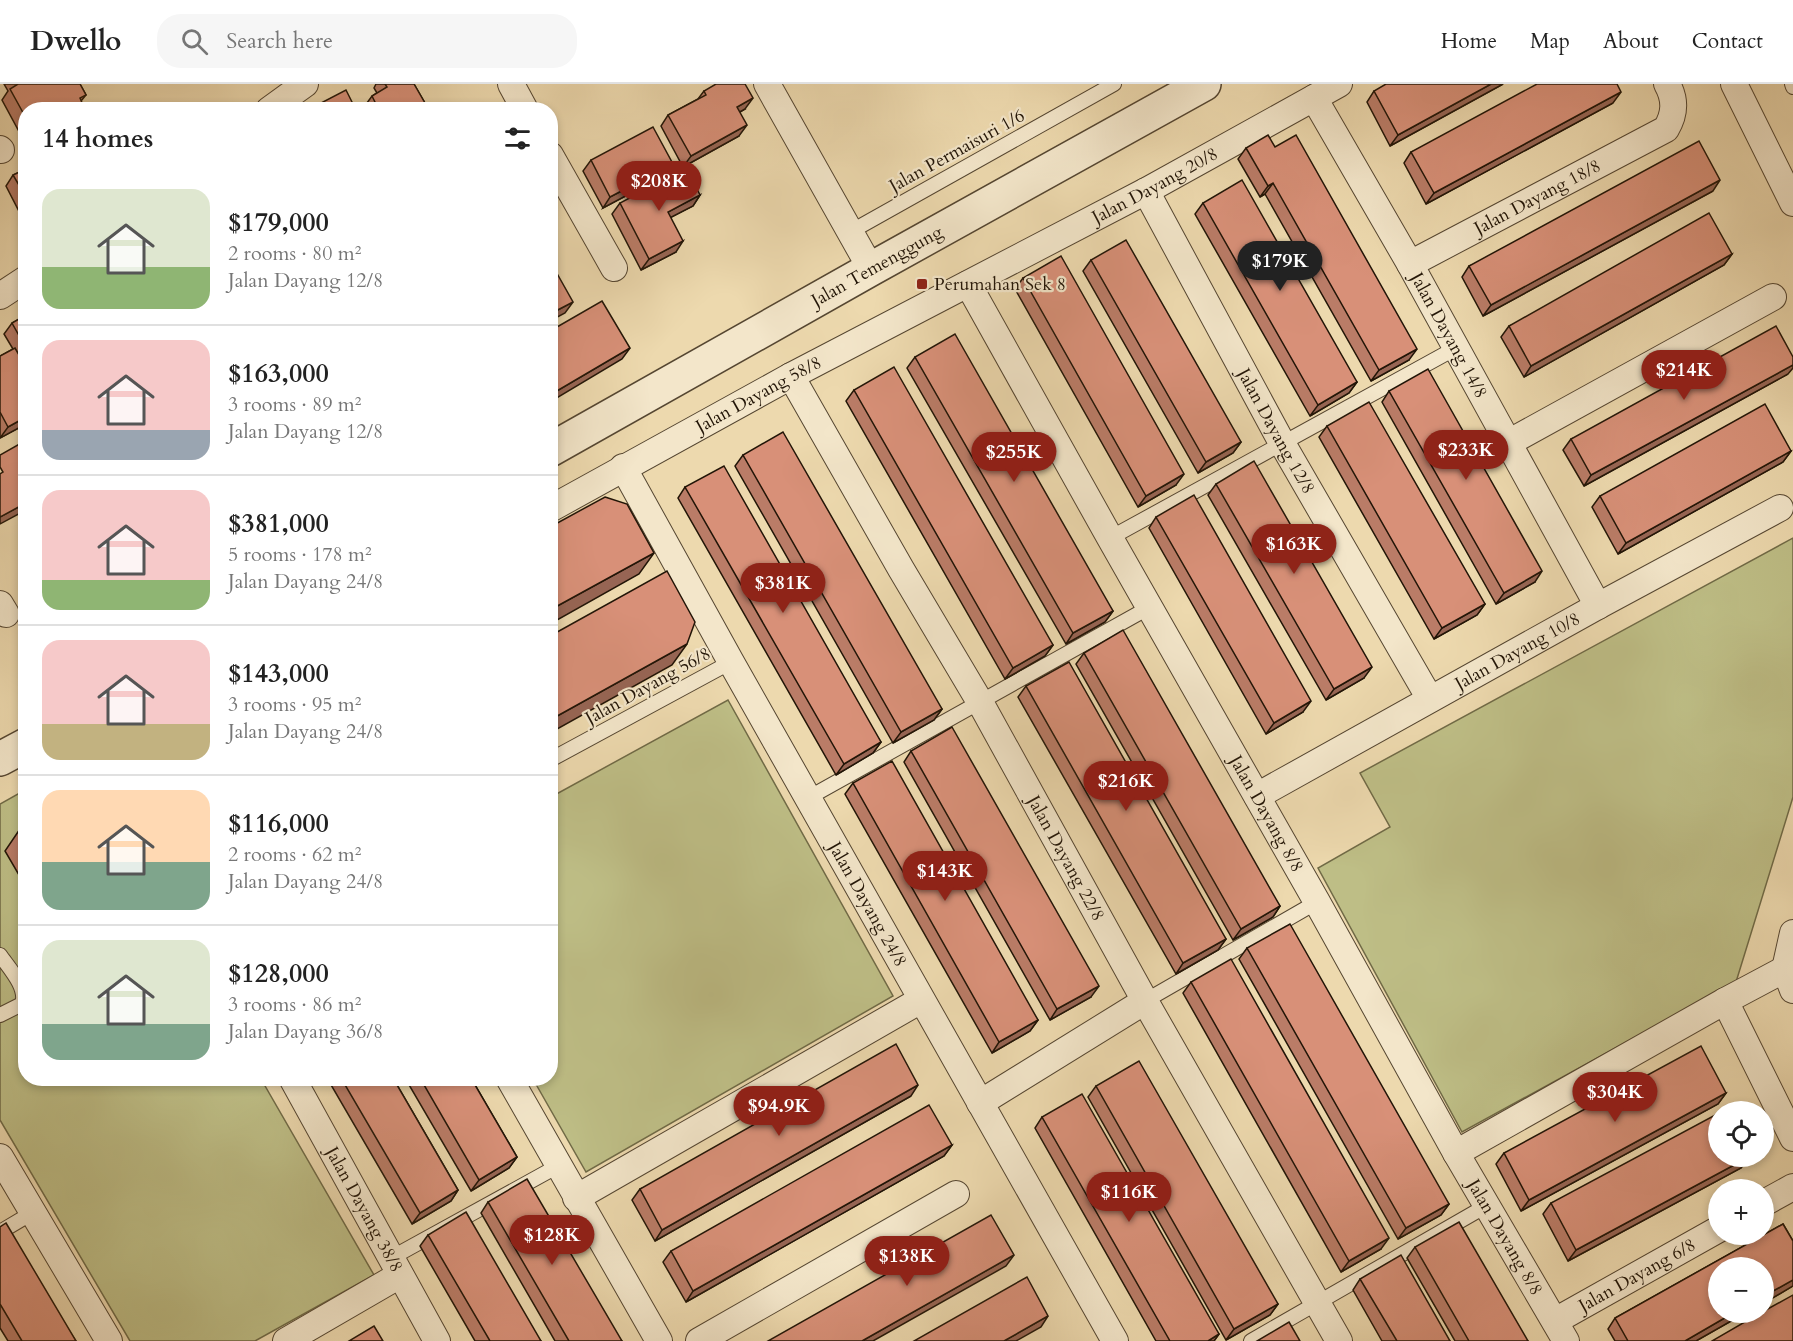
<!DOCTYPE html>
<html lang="en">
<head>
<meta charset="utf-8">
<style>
  body { margin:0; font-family:Cardo,serif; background:#f6f6f6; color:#222; height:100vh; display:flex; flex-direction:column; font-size:22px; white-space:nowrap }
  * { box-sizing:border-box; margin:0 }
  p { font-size:20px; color:#767676 }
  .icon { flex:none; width:33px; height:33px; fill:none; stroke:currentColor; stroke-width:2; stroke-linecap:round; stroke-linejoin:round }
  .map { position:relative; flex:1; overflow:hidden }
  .panel { position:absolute; left:18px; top:18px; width:540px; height:984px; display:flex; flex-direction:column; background:#fff; border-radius:24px; box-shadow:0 3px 9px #0003 }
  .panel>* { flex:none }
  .controls { position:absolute; left:1708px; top:1017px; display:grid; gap:12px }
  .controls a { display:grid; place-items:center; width:66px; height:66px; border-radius:50%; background:#fff; box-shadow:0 3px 9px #0003; font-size:30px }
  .price { position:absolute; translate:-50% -51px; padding:0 14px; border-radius:21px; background:#8f2418; color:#fff; font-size:20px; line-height:39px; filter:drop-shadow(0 2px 3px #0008) }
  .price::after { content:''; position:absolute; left:50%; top:36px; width:18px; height:14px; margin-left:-9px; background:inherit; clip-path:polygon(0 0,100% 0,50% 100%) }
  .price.active { background:#222; color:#fff }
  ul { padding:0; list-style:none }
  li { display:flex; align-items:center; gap:18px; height:150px; padding:0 24px }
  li+li { border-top:2px solid #e0e0e0 }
  li span { display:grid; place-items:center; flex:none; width:168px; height:120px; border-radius:18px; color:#555 }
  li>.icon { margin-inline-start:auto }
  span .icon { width:72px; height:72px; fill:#fffc; stroke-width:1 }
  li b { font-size:26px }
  h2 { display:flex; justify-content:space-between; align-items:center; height:72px; padding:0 24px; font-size:26px }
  header { display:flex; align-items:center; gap:36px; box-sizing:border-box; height:84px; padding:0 30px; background:#fff; border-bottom:2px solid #e0e0e0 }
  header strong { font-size:28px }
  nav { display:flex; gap:33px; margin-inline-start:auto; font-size:21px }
  .search { width:420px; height:54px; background:#f6f6f6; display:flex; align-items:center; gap:15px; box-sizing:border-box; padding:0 21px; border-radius:24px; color:#767676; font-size:22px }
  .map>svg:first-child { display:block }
  .green { fill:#bebe86; stroke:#706a46; stroke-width:1.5 }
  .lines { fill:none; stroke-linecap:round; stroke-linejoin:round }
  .service-casing { stroke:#554631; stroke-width:16 }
  .minor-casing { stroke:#554631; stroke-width:28 }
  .tertiary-casing { stroke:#554631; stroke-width:36 }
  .service { stroke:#f3e6ca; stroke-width:14 }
  .minor { stroke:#f3e6ca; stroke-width:26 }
  .tertiary { stroke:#f3e6ca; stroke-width:33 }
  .wall { fill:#ba7c67; stroke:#221507; stroke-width:1.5 }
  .shaded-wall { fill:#976554; stroke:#221507; stroke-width:1.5 }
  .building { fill:#d89078; stroke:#221507; stroke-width:1.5 }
  .poi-dot { fill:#8f2418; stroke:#f3e6ca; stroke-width:2 }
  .labels { text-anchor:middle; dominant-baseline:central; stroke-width:4.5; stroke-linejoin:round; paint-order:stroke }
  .street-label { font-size:18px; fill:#221507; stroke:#f3e6ca }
  .poi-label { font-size:18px; fill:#221507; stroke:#f3e6ca; text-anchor:start }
</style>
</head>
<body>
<header>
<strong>Dwello</strong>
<div class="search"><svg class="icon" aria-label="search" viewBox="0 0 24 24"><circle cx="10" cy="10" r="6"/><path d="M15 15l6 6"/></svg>Search here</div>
<nav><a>Home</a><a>Map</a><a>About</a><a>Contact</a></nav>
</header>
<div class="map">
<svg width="1793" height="1257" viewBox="0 0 1793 1257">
  <rect width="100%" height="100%" fill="#edd9ae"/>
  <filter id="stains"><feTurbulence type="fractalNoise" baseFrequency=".00333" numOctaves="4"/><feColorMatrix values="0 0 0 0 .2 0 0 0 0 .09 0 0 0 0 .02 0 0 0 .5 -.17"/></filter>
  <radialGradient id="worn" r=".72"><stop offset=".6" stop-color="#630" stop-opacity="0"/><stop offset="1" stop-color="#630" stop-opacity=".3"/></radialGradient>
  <g class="green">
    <path d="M1793 454V713L1736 898 1462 1048 1318 784 1390 743 1360 689Z"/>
    <path d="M728 616 893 912 586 1088 533 995 550 994 551 713Z"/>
    <path d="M25 706 26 994 261 995 374 1191 255 1257H130L0 1036V720Z"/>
  </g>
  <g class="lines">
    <defs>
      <g id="service">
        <path d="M1792 0 1793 3"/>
        <path d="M850 148 1114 0"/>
        <path d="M1110 454 1456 264"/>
        <path d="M550 676 731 578"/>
        <path d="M808 714 1150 523"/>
        <path d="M0 871C9 884 28 904 22 920L0 931"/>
        <path d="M1145 917 1317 818"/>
        <path d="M0 1148 32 1129"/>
        <path d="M391 1174 558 1082"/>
        <path d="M1251 1257 1486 1122"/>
      </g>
      <g id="minor">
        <path d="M511 0 525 26"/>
        <path d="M767 0 871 185"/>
        <path d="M1734 0 1793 119"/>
        <path id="s1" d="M1314 14 1410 180 1598 522"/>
        <path d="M269 26 305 0"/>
        <path d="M0 65 1 66"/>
        <path d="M550 71 614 184"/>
        <path id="s2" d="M1146 107 1282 359 1430 615"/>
        <path id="s3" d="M1410 180 1666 45C1675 30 1676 16 1667 0"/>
        <path id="s4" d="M968 200 1110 454 1317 818 1456 1069 1566 1257"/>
        <path d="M0 212 26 195"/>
        <path id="s5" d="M791 292 901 485 980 618 1145 917 1339 1257"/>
        <path d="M1508 359 1773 213"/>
        <path id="s6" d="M623 383 731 578 1115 1257"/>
        <path id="s7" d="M550 425 791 292 1146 107 1339 0"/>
        <path d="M0 520 6 530"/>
        <path id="s8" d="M1257 712 1598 522 1780 424"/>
        <path d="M1793 849 1785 885 1793 906"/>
        <path d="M1725 917 1793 1054"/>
        <path id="s9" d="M292 994 437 1257"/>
        <path d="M509 994 659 1257"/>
        <path d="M980 1019 1145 917"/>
        <path d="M1456 1069 1725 917 1785 885"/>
        <path d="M0 1073 109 1257"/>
        <path d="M576 1114 921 916"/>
        <path d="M1764 1119 1793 1103"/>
        <path id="s10" d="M1555 1237 1719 1145"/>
        <path d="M286 1257 400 1191"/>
        <path d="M699 1257 956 1110"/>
      </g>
      <g id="tertiary">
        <path id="s11" d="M550 366 871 185 1204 0"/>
        <path d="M0 675 26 661"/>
      </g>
    </defs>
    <use href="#service" class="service-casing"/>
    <use href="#minor" class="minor-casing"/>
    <use href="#tertiary" class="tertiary-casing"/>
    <use href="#service" class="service"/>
    <use href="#minor" class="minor"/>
    <use href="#tertiary" class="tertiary"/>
  </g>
  <g class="wall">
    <path d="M4 0H80L86 11 81 17 26 26V51L22 53 2 16 8 7Z"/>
    <path d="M376 0H414L429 26H365L364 23 372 12 377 9 374 4Z"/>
    <path d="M1503 0 1390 62 1367 18 1374 7Z"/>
    <path d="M704 7 745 25 740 28 739 52 683 83 661 42 668 31 698 15Z"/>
    <path d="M1613 19 1426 120 1404 79 1411 68Z"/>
    <path d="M319 20 356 26H316Z"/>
    <path d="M1246 64 1409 276 1371 297 1265 110 1260 113 1238 75Z"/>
    <path d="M591 76 665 91 603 124 583 87Z"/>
    <path d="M26 85V134L23 135 6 102 13 91Z"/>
    <path d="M1713 107 1483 232 1462 193 1469 182Z"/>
    <path d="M700 111 693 122 671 133 676 168 641 186 612 130 620 119Z"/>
    <path d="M1203 119 1357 298 1349 309 1310 332 1195 130Z"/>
    <path d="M1732 170 1724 181 1524 293 1501 253 1509 242Z"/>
    <path d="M1091 176 1241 358 1233 369 1198 389 1083 187Z"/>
    <path d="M1023 194 1176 401 1138 423 1015 205Z"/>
    <path d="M26 231V340L0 354V272L13 265 4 250 12 239Z"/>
    <path d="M915 273 1113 527 1105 538 1066 560 907 284Z"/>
    <path d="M1788 290 1584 402 1563 366 1571 355Z"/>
    <path d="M854 306 1053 561 1045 572 1005 595 846 317Z"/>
    <path d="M1389 307 1535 498 1496 520 1382 318Z"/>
    <path d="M1327 342 1485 520 1477 531 1434 555 1319 353Z"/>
    <path d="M1791 367 1783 378 1618 470 1592 423 1600 412Z"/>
    <path d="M743 371 942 625 934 636 893 659 735 382Z"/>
    <path d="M1216 400 1364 594 1326 616 1208 411Z"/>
    <path d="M685 403 881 658 873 669 836 691 678 414Z"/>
    <path d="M1156 433 1303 628 1266 650 1149 444Z"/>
    <path d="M1084 569 1280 822 1273 833 1233 856 1076 580Z"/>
    <path d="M1026 602 1226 855 1218 866 1176 890 1018 613Z"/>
    <path d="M911 667 1091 913 1050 936 904 678Z"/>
    <path d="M853 699 1038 936 1030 947 992 969 845 710Z"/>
    <path d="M26 743V803L5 767 20 745Z"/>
    <path d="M1247 864 1449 1120 1441 1131 1398 1155 1239 875Z"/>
    <path d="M1191 898 1381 1165 1341 1188 1183 909Z"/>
    <path d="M327 994H393L458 1106 451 1117 412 1140Z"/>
    <path d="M405 994H471L517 1073 509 1084 471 1107Z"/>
    <path d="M1096 1002 1278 1220 1270 1231 1226 1256 1088 1013Z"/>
    <path d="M1726 1009 1718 1020 1521 1127 1496 1080 1504 1069Z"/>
    <path d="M911 1012 655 1157 632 1116 640 1105Z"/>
    <path d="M1042 1033 1219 1250 1214 1257H1156L1035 1044Z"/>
    <path d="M952 1061 944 1072 686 1218 663 1178 671 1167Z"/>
    <path d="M1749 1073 1741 1084 1568 1177 1543 1130 1551 1119Z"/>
    <path d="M488 1118 622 1257H555L481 1129Z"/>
    <path d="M1783 1140 1793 1157V1202L1764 1219V1184H1719V1228H1747L1696 1257H1615L1608 1245 1615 1234Z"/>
    <path d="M0 1143 76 1257H8L0 1244Z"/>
    <path d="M428 1151 541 1257H475L420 1162Z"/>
    <path d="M1415 1163 1528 1257H1455L1407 1174Z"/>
    <path d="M1360 1195 1450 1257H1382L1353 1206Z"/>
  </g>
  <g class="shaded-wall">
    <path d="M1491 0H1503L1390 62 1398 51Z"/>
    <path d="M1621 8 1613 19 1426 120 1434 109Z"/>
    <path d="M753 14 745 25 729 34 737 23Z"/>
    <path d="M747 41 739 52 683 83 691 72Z"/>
    <path d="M673 80 665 91 603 124 610 113Z"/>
    <path d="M1720 96 1713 107 1483 232 1491 221Z"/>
    <path d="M1273 99 1265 110 1260 113 1268 102Z"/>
    <path d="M700 111 693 122 660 139 668 128Z"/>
    <path d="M683 157 676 168 641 186 649 175Z"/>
    <path d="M1732 170 1724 181 1524 293 1531 282Z"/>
    <path d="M573 218 565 229 550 237V230Z"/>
    <path d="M630 264 622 275 550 318V311Z"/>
    <path d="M1417 265 1409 276 1371 297 1379 286Z"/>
    <path d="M1793 281V284L1788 290 1584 402 1591 391Z"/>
    <path d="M1357 298 1349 309 1310 332 1318 321Z"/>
    <path d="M26 333V340L0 354 8 343Z"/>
    <path d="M1241 358 1233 369 1198 389 1206 378Z"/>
    <path d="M1791 367 1783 378 1618 470 1626 459Z"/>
    <path d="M1184 390 1176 401 1138 423 1146 412Z"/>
    <path d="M26 419V426L0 440V433Z"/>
    <path d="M654 469 639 490 550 540V526Z"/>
    <path d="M1542 487 1535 498 1496 520 1504 509Z"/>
    <path d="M1485 520 1477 531 1434 555 1442 544Z"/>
    <path d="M1113 527 1105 538 1066 560 1073 549Z"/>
    <path d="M687 560 672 581 550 649V636Z"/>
    <path d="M1053 561 1045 572 1005 595 1013 584Z"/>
    <path d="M1372 583 1364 594 1326 616 1334 605Z"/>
    <path d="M1311 617 1303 628 1266 650 1274 639Z"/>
    <path d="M942 625 934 636 893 659 901 648Z"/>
    <path d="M881 658 873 669 836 691 844 680Z"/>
    <path d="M1280 822 1273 833 1233 856 1241 845Z"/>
    <path d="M1226 855 1218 866 1176 890 1183 879Z"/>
    <path d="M1099 902 1091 913 1050 936 1057 925Z"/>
    <path d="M1038 936 1030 947 992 969 999 958Z"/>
    <path d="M918 1001 911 1012 655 1157 662 1146Z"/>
    <path d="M1726 1009 1718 1020 1521 1127 1529 1116Z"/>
    <path d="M952 1061 944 1072 686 1218 693 1207Z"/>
    <path d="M517 1073 509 1084 471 1107 479 1096Z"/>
    <path d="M1749 1073 1741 1084 1568 1177 1576 1166Z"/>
    <path d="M458 1106 451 1117 412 1140 420 1129Z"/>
    <path d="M1449 1120 1441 1131 1398 1155 1406 1144Z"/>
    <path d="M1389 1154 1381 1165 1341 1188 1349 1177Z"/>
    <path d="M1014 1171 1006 1182 873 1257H862Z"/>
    <path d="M1793 1196V1202L1764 1219V1212Z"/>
    <path d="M1278 1220 1270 1231 1226 1256 1234 1245Z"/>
    <path d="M1735 1228H1747L1696 1257H1685Z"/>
    <path d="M1048 1232 1041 1243 1016 1257H1004Z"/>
    <path d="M1219 1250 1214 1257H1208Z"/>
  </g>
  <g class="building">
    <path d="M18 0H80L86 11 80 14 83 21 75 26H26V34L10 5Z"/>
    <path d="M385 0H414L429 26H379L372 12 387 3Z"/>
    <path d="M716 0H745L753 14 737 23 747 41 691 72 668 31 706 11 704 7Z"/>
    <path d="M1386 0H1491L1398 51 1374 7Z"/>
    <path d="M1537 0H1617L1621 8 1434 109 1411 68Z"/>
    <path d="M346 6 356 26H322L319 20Z"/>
    <path d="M653 43 673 80 610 113 591 76Z"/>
    <path d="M1268 51 1275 63 1296 51 1417 265 1379 286 1273 99 1268 102 1246 64Z"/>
    <path d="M1699 57 1720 96 1491 221 1469 182Z"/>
    <path d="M686 84 700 111 668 128 683 157 649 175 620 119Z"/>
    <path d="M26 85V113L13 91Z"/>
    <path d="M1242 96 1357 298 1318 321 1203 119Z"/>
    <path d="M1709 129 1732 170 1531 282 1509 242Z"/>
    <path d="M1126 156 1241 358 1206 378 1091 176Z"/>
    <path d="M1061 172 1184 390 1146 412 1023 194Z"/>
    <path d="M550 177 573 218 550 230Z"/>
    <path d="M602 217 630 264 550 311V247Z"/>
    <path d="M26 231V264L12 239Z"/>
    <path d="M1776 242 1793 273V281L1591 391 1571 355Z"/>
    <path d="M955 250 1113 527 1073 549 915 273Z"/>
    <path d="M15 264 26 283V333L8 343 0 328V272Z"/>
    <path d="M894 283 1053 561 1013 584 854 306Z"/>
    <path d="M1428 285 1542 487 1504 509 1389 307Z"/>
    <path d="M1369 318 1485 520 1442 544 1327 342Z"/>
    <path d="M1765 320 1791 367 1626 459 1600 412Z"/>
    <path d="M783 348 942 625 901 648 743 371Z"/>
    <path d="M23 358 26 363V419L0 433V390L3 388 0 383V371Z"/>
    <path d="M1254 377 1372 583 1334 605 1216 400Z"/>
    <path d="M724 382 881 658 844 680 685 403Z"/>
    <path d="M1194 411 1311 617 1274 639 1156 433Z"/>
    <path d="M605 413 627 420 654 469 550 526V443Z"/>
    <path d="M667 487 695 538 687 560 550 636V552Z"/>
    <path d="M1123 546 1280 822 1241 845 1084 569Z"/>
    <path d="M1069 578 1226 855 1183 879 1026 602Z"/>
    <path d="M952 643 1099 902 1057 925 911 667Z"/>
    <path d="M892 677 1038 936 999 958 853 699Z"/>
    <path d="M26 743V755L20 745Z"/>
    <path d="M1290 840 1449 1120 1406 1144 1247 864Z"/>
    <path d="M1231 875 1389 1154 1349 1177 1191 898Z"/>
    <path d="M896 960 918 1001 662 1146 640 1105Z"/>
    <path d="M1701 962 1726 1009 1529 1116 1504 1069Z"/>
    <path d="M1139 977 1278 1220 1234 1245 1096 1002Z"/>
    <path d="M341 994H393L458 1106 420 1129Z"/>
    <path d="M420 994H471L517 1073 479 1096Z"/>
    <path d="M1082 1010 1219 1250 1208 1257H1170L1042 1033Z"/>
    <path d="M929 1021 952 1061 693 1207 671 1167Z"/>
    <path d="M1719 1029V1072L1749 1073 1576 1166 1551 1119Z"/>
    <path d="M527 1095 622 1257H569L488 1118Z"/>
    <path d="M466 1128 541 1257H490L428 1151Z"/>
    <path d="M991 1131 1014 1171 862 1257H768Z"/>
    <path d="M1459 1138 1528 1257H1469L1415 1163Z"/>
    <path d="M6 1139 76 1257H22L0 1220V1143Z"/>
    <path d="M1783 1140 1793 1157V1196L1764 1212V1184H1719V1228H1735L1685 1257H1628L1615 1234Z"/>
    <path d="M1401 1171 1450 1257H1397L1360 1195Z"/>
    <path d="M1027 1193 1048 1232 1004 1257H914Z"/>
    <path d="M1793 1211V1257H1712L1762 1228H1764V1227Z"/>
    <path d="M1289 1238 1300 1257H1257Z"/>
    <path d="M374 1242 383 1257H349Z"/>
  </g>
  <rect class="poi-dot" x="916" y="194" width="12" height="12" rx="3"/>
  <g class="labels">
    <g class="street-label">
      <text transform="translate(957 67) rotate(-29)">Jalan Permaisuri 1/6</text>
      <text stroke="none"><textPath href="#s7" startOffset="686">Jalan Dayang 20/8</textPath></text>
      <text stroke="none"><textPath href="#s3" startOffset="144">Jalan Dayang 18/8</textPath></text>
      <text stroke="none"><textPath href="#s11" startOffset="375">Jalan Temenggung</textPath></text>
      <text stroke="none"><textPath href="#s1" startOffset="273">Jalan Dayang 14/8</textPath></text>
      <text stroke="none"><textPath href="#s7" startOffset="238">Jalan Dayang 58/8</textPath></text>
      <text stroke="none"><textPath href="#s2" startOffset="273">Jalan Dayang 12/8</textPath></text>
      <text stroke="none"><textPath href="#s8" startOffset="298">Jalan Dayang 10/8</textPath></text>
      <text transform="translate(648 602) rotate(-29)">Jalan Dayang 56/8</text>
      <text stroke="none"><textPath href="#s4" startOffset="608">Jalan Dayang 8/8</textPath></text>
      <text stroke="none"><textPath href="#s5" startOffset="555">Jalan Dayang 22/8</textPath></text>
      <text stroke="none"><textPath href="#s6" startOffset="501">Jalan Dayang 24/8</textPath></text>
      <text stroke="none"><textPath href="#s9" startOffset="150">Jalan Dayang 38/8</textPath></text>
      <text stroke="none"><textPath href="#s4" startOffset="1094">Jalan Dayang 8/8</textPath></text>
      <text stroke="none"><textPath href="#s10" startOffset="94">Jalan Dayang 6/8</textPath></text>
    </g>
    <g class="poi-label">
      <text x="934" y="200">Perumahan Sek 8</text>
    </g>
  </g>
  <rect width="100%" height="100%" filter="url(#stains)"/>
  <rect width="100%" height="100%" fill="url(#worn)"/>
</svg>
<div class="controls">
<a><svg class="icon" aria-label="locate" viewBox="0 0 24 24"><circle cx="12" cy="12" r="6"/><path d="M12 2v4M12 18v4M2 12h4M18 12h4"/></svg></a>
<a>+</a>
<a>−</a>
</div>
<b class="price" style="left:659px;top:128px">$208K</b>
<b class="price active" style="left:1280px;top:208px">$179K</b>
<b class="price" style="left:1684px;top:317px">$214K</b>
<b class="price" style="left:1466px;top:397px">$233K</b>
<b class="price" style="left:1014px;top:399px">$255K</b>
<b class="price" style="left:1294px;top:491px">$163K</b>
<b class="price" style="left:783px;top:530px">$381K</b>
<b class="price" style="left:1126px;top:728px">$216K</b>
<b class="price" style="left:945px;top:818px">$143K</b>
<b class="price" style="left:1615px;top:1039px">$304K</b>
<b class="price" style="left:779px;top:1053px">$94.9K</b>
<b class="price" style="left:1129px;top:1139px">$116K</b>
<b class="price" style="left:552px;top:1182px">$128K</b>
<b class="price" style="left:907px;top:1203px">$138K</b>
<section class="panel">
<h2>14 homes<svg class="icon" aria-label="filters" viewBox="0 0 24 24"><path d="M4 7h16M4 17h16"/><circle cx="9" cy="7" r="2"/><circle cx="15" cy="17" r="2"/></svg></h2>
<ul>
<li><span style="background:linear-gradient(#dfe7d0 65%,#8fb573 0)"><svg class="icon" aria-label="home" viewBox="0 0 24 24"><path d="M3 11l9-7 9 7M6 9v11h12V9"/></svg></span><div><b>$179,000</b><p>2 rooms · 80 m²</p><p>Jalan Dayang 12/8</p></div></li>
<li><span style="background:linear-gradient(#f6c9c9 75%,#9aa5b1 0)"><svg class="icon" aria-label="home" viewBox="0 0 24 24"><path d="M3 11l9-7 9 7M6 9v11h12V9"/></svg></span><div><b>$163,000</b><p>3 rooms · 89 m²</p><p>Jalan Dayang 12/8</p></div></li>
<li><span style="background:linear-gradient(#f6c9c9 75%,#8fb573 0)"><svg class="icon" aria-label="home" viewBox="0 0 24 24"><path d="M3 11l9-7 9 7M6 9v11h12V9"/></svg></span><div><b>$381,000</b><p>5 rooms · 178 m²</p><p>Jalan Dayang 24/8</p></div></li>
<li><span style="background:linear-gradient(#f6c9c9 70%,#c2b280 0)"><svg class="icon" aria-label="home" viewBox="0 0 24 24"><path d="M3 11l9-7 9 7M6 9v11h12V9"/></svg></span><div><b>$143,000</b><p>3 rooms · 95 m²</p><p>Jalan Dayang 24/8</p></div></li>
<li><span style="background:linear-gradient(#ffd9b3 60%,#7fa58c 0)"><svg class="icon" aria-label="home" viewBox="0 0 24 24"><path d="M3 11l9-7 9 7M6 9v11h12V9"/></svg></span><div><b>$116,000</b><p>2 rooms · 62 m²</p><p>Jalan Dayang 24/8</p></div></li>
<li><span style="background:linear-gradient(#dfe7d0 70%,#7fa58c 0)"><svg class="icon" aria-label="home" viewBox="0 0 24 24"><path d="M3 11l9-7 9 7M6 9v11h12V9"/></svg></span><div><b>$128,000</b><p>3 rooms · 86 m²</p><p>Jalan Dayang 36/8</p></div></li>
</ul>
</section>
</div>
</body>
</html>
